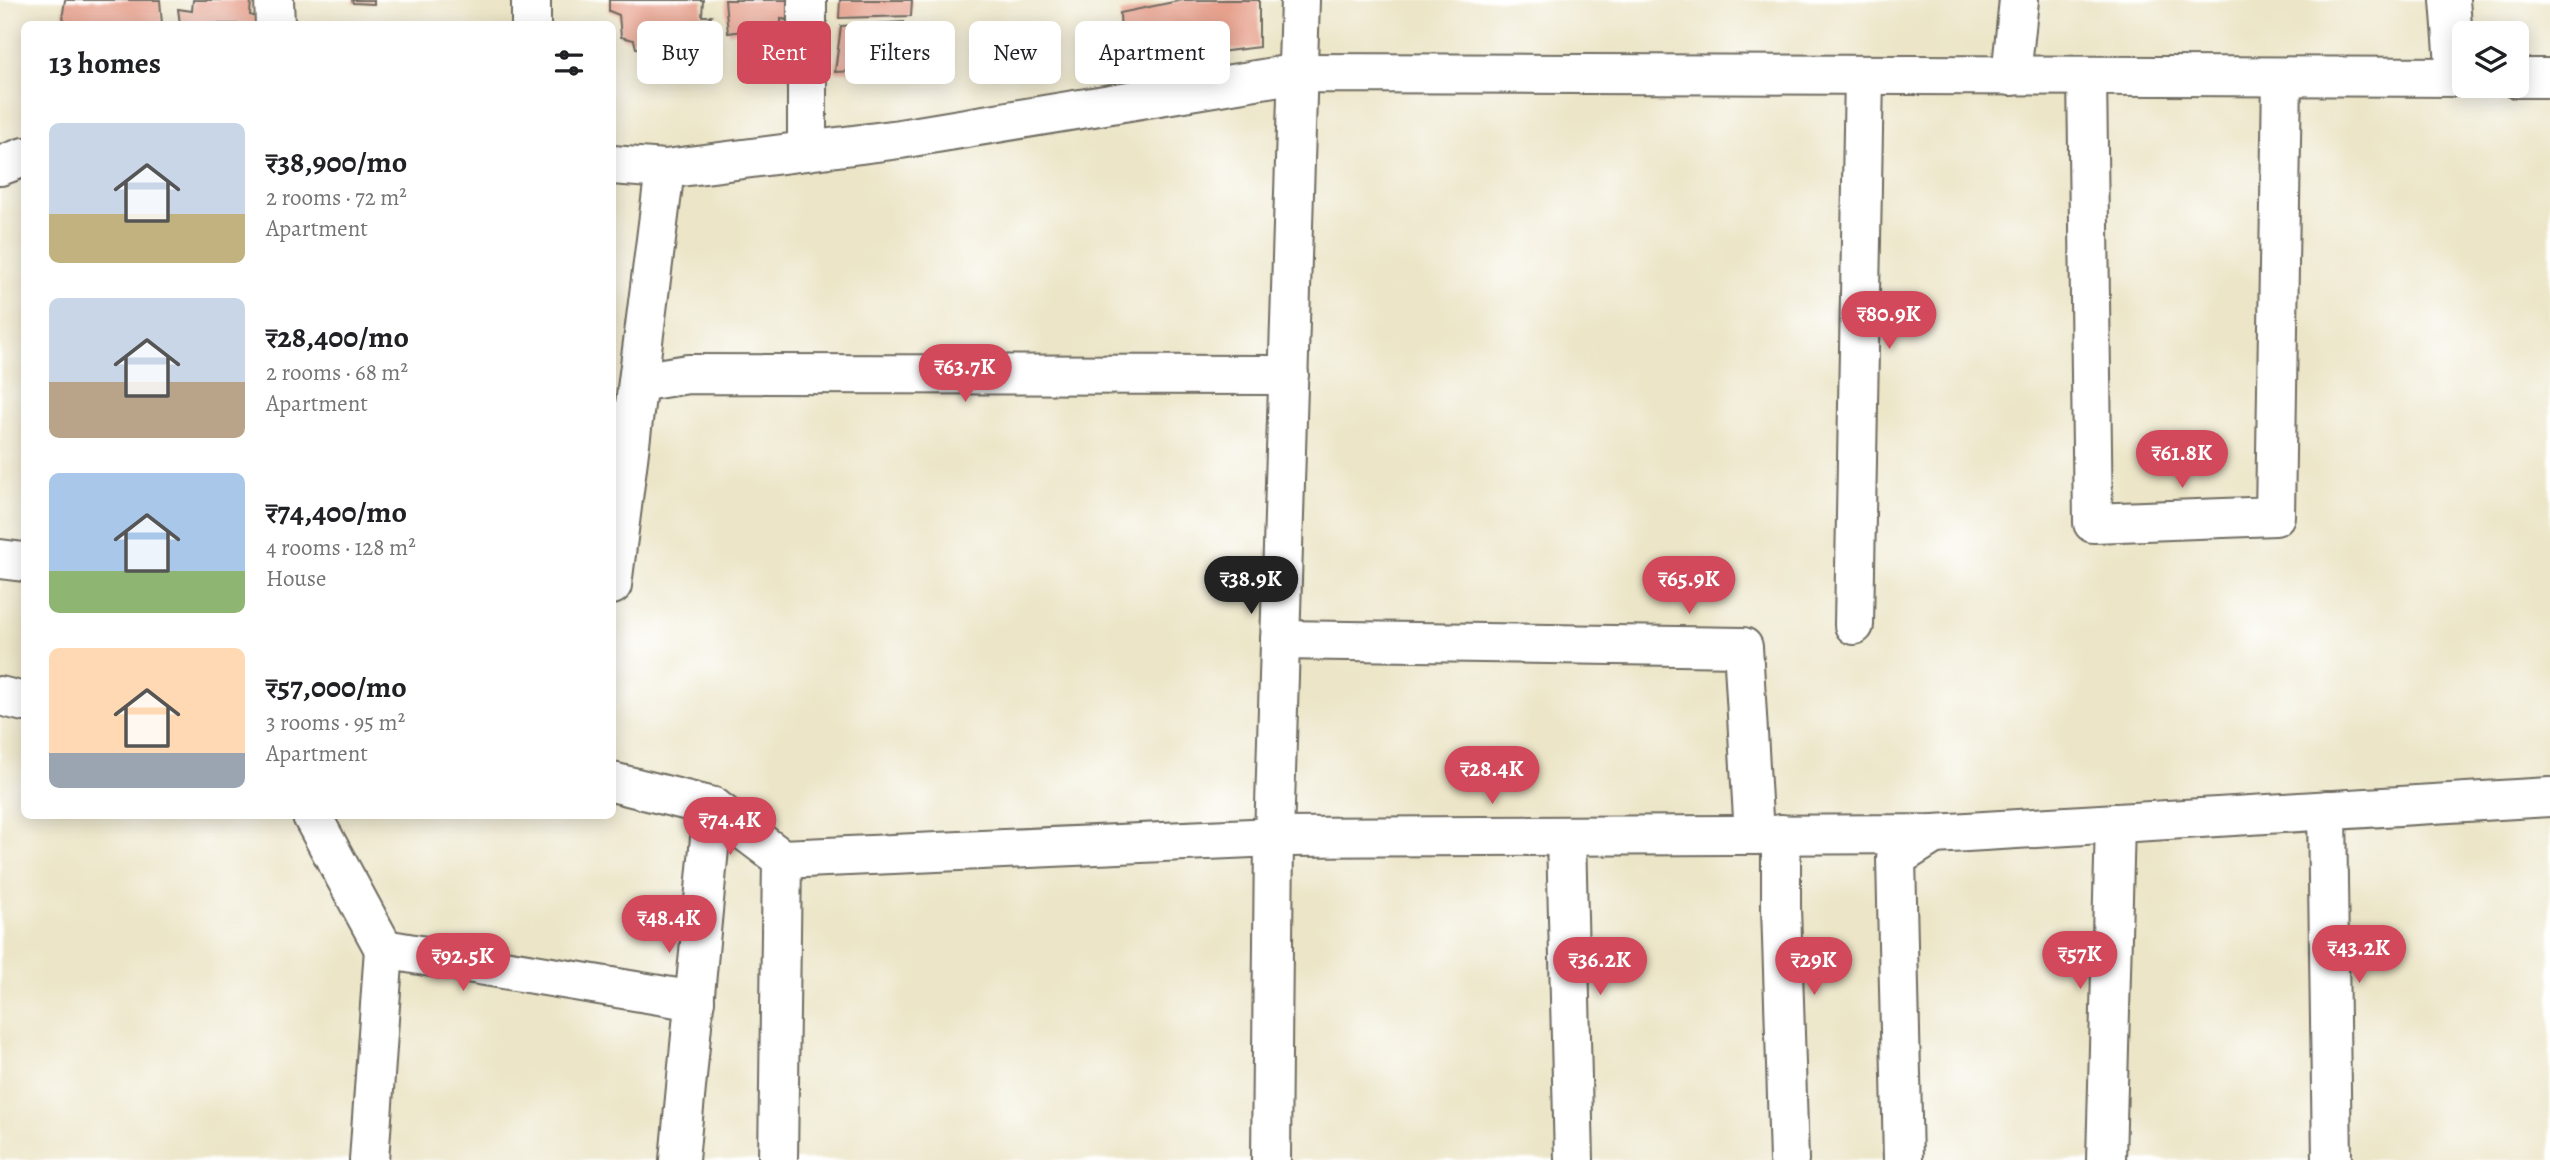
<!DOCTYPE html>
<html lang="en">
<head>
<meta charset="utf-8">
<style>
  body { margin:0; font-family:Alegreya,serif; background:#f2f2f2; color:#202124; height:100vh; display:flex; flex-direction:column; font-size:26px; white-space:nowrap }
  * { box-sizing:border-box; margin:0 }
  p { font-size:23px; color:#757577 }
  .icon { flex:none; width:38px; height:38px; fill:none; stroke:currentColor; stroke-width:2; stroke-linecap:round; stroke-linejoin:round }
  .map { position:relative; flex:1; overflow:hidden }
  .details { position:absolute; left:21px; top:21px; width:595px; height:798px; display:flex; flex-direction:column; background:#fff; border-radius:10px; box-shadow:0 4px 18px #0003 }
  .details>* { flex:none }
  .hud { position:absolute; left:637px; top:21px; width:665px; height:63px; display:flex; gap:14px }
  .buttons { position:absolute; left:2452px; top:21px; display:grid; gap:14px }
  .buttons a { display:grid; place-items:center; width:77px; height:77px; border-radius:10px; background:#fff; box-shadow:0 4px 18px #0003; font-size:35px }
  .price { position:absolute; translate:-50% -60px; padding:0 16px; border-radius:24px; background:#d1495b; color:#fff; font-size:23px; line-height:46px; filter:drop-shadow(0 2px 4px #0008) }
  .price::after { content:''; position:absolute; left:50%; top:42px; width:21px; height:16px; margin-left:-10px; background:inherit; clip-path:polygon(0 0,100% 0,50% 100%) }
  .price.current { background:#222; color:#fff }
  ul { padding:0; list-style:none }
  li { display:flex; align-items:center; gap:21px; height:175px; padding:0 28px }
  li span { display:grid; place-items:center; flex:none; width:196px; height:140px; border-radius:10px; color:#555 }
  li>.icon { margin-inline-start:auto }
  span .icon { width:84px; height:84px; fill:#fffc; stroke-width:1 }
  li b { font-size:30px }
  h2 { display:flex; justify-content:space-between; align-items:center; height:84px; padding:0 28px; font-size:30px }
  .tag { padding:0 24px; border-radius:10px; background:#fff; box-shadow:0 4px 18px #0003; font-size:24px; line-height:63px }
  .tag.current { background:#d1495b; color:#fff }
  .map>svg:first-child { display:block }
  .building { fill:#e69e89 }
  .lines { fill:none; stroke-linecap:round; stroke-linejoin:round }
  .minor-casing { stroke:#6f6c62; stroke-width:42 }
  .tertiary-casing { stroke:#6f6c62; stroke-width:42 }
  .minor { stroke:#fff; stroke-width:38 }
  .tertiary { stroke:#fff; stroke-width:38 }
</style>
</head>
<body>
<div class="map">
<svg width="2550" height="1160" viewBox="0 0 2550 1160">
  <rect width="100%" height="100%" fill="#fff"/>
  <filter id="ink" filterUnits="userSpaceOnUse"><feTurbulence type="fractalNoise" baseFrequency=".0143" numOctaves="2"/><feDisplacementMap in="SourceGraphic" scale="14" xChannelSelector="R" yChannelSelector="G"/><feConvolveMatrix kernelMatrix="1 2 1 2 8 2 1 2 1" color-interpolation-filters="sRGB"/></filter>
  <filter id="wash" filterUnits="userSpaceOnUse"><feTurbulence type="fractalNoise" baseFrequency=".00686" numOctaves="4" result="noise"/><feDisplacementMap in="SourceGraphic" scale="28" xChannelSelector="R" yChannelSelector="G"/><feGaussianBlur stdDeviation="1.57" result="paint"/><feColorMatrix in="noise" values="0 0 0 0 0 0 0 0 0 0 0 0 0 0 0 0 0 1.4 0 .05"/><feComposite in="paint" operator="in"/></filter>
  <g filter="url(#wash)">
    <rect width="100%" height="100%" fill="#ece5c7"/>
    <g id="blocks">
      <g class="building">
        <path d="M65 0H160L162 24H64L63 13Z"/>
        <path d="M193 0H251L250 15 257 17V24H180L178 9 192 11Z"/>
        <path d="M352 0H374V4L353 3Z"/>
        <path d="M609 0H703L702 16H711L702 27 699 38 660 39 657 49 636 48 634 40 621 37 619 15 609 11Z"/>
        <path d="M725 0H794L797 10 785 20 781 18V37L751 39 750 30 728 33Z"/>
        <path d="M840 0H912L911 16 839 18Z"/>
        <path d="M1183 0H1259V47L1122 64 1120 13Z"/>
        <path d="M904 22 902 69 835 72 841 26Z"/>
      </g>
    </g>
  </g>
  <g filter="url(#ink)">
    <use href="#blocks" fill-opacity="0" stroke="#6f6c62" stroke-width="2"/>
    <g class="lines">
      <defs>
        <g id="minor">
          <path d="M274 0 275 24"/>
          <path d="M2450 0 2456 77"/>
          <path d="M531 24V0"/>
          <path d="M2011 76 2019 0"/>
          <path d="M2087 76 2093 523 2275 516 2282 77"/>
          <path d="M807 151V0"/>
          <path d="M638 382 688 374 1289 375"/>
          <path d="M0 559 24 562"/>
          <path d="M612 585 665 169"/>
          <path d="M1854 625 1864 75"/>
          <path d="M1280 640 1743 647 1754 835"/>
          <path d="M0 696 24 702"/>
          <path d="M612 782 713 807 679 1160"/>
          <path d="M713 807 782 859"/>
          <path d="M2327 810 2332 1160"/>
          <path d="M312 816 384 949"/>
          <path d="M1781 834V907L1789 1160"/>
          <path d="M1566 836 1574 1160"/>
          <path d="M369 1160 384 949 695 1001"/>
          <path d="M778 1160 782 859 1274 837 1934 834 2550 797"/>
          <path d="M1903 1160 1896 858 1934 834"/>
          <path d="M2106 1160 2115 823"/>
        </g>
        <g id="tertiary">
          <path d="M2516 78H2550"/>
          <path d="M612 165 665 169 900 139 1298 73 2464 77"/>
          <path d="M0 166 24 157"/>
          <path d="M1271 1160 1274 837 1300 0"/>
        </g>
      </defs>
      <use href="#minor" class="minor-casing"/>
      <use href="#tertiary" class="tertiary-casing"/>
      <use href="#minor" class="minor"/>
      <use href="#tertiary" class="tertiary"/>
    </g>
  </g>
</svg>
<div class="buttons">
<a><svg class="icon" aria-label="layers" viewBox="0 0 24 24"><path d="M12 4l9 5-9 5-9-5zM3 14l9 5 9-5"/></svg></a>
</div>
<b class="price" style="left:1889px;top:351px">₹80.9K</b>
<b class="price" style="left:965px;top:404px">₹63.7K</b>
<b class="price" style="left:2182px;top:490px">₹61.8K</b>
<b class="price current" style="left:1251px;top:616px">₹38.9K</b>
<b class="price" style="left:1689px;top:616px">₹65.9K</b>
<b class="price" style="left:1492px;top:806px">₹28.4K</b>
<b class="price" style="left:730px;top:857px">₹74.4K</b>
<b class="price" style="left:669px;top:955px">₹48.4K</b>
<b class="price" style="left:2359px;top:985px">₹43.2K</b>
<b class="price" style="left:2080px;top:991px">₹57K</b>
<b class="price" style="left:463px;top:993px">₹92.5K</b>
<b class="price" style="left:1600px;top:997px">₹36.2K</b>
<b class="price" style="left:1814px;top:997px">₹29K</b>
<div class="hud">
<a class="tag">Buy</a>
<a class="tag current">Rent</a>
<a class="tag">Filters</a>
<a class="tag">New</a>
<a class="tag">Apartment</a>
</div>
<section class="details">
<h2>13 homes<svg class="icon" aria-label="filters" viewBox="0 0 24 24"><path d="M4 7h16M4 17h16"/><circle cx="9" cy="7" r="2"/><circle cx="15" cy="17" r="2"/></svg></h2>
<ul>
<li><span style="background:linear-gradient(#c9d6e8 65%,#c2b280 0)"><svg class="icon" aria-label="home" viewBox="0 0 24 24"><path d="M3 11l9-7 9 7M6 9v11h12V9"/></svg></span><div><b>₹38,900/mo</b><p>2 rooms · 72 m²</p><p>Apartment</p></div></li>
<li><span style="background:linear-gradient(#c9d6e8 60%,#b9a48a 0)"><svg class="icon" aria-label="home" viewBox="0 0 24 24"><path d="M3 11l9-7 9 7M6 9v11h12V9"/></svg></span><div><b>₹28,400/mo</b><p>2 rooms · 68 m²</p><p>Apartment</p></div></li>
<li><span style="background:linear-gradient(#a9c7e8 70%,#8fb573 0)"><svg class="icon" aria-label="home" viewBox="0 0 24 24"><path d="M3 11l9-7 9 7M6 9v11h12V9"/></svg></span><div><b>₹74,400/mo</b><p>4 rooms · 128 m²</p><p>House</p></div></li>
<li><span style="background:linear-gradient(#ffd9b3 75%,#9aa5b1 0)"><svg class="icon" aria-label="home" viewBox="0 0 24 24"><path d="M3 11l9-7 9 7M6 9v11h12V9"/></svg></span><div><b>₹57,000/mo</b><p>3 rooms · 95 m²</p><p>Apartment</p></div></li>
</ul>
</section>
</div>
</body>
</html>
